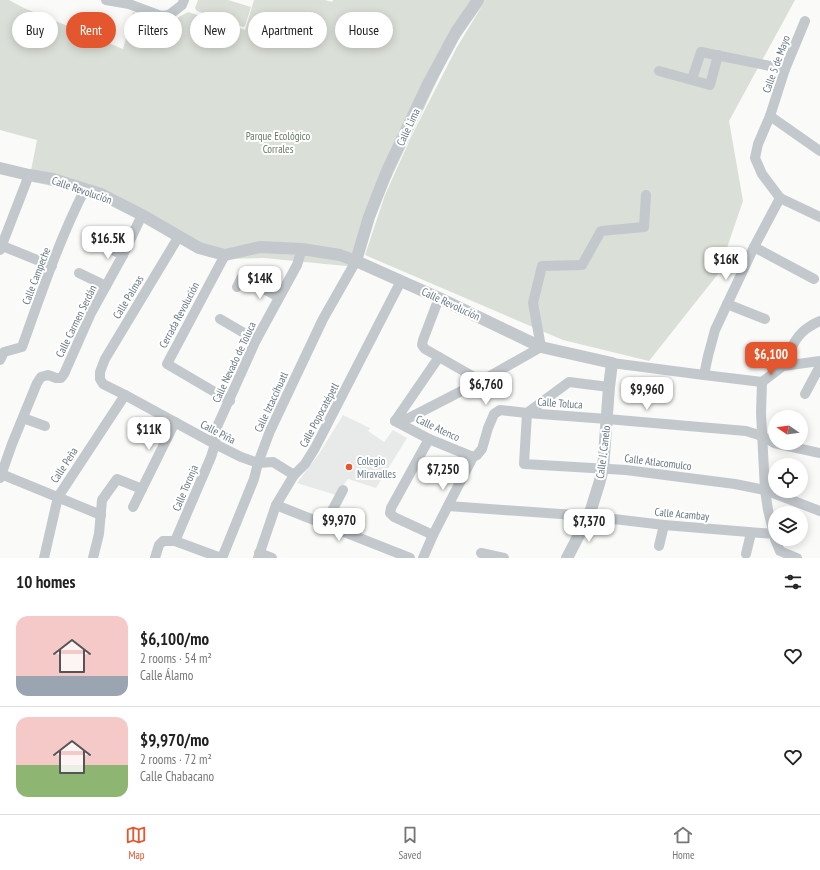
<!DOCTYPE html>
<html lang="en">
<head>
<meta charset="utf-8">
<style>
  body { margin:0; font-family:"PT Sans Narrow",sans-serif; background:#f2f2f2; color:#222; height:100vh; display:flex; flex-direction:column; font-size:15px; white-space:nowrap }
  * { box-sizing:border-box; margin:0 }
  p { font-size:13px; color:#767676 }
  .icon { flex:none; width:22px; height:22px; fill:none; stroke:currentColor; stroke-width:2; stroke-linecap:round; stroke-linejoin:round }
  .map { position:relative; height:558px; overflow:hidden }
  .sheet { display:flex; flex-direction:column; background:#fff; flex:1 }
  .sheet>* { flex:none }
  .banner { position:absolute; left:12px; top:12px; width:400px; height:36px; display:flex; gap:8px }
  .needle { width:26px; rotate:283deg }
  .controls { position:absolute; left:768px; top:410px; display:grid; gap:8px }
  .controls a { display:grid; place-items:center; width:40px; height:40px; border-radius:50%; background:#fff; box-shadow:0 2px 10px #0003; font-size:20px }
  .price { position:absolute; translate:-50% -34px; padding:0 9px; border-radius:8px; background:#fff; color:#222; font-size:13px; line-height:26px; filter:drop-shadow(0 1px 2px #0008) }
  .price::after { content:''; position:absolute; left:50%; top:24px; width:12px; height:9px; margin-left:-6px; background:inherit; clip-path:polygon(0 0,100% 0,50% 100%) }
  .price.on { background:#e4572e; color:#fff }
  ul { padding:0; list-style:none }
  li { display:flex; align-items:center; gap:12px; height:100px; padding:0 16px }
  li+li { border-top:1px solid #e0e0e0 }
  li span { display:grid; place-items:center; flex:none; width:112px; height:80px; border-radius:12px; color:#555 }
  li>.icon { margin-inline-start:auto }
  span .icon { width:48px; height:48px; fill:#fffc; stroke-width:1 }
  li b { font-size:17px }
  h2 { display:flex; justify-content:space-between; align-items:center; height:48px; padding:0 16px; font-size:17px }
  .pill { padding:0 14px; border-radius:18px; background:#fff; box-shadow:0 2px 10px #0003; font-size:14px; line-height:36px }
  .pill.on { background:#e4572e; color:#fff }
  .tab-bar { display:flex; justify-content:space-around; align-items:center; height:56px; border-top:1px solid #e0e0e0; background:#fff; font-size:11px; color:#767676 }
  .tab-bar a { display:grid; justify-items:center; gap:2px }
  .tab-bar .on { color:#e4572e }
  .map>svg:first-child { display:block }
  .built { fill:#e8e9e9 }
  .green { fill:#dadfd7 }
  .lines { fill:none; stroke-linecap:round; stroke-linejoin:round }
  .minor { stroke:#c3c8cc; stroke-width:10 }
  .tertiary { stroke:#c3c8cc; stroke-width:12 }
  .poi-dot { fill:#e4572e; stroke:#fff; stroke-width:1.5 }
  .labels { text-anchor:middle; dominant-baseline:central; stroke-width:4; stroke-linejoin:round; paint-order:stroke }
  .street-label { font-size:11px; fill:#657683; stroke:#fff }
  .park-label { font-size:11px; fill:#687a64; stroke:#fff }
  .poi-label { font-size:11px; fill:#657683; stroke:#fff; text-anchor:start }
</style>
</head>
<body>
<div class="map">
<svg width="820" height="558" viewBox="0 0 820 558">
  <rect width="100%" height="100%" fill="#fafaf8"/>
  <path class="built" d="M343 415 370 428 368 431 384 442 393 430 407 438 376 488 348 479 336 495 297 483 319 454Z"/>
  <g class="green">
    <path d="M0 0H9L24 8 123 49 133 12 168 23 188 12 245 30 254 0H325L332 2 333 0H795L729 121 743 201 718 274 649 361 563 340 365 255 385 195 412 135 457 47 482 6 453 47 375 212 356 267 264 258 223 259 87 194 29 181 37 140 0 130Z"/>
    <path d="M198 0H228L251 7 245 26 243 27 197 11 195 8Z"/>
  </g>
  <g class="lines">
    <g class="minor">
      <path d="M106 0 129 4 161 16 169 15 182 5 184 0"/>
      <path d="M805 21 785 69 770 116 758 144 755 158 762 174 780 198 820 217"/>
      <path d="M659 71 710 85 718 55"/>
      <path d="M692 79 701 52 785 69"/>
      <path d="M770 116 820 151"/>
      <path d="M179 236 105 359 100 372V379L103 384 125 395 215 444 241 457 258 463 273 462 294 475"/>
      <path d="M0 245 52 266"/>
      <path d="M102 245 123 255"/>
      <path d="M754 247 814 279"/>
      <path d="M0 250 29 175"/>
      <path d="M225 255 167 364 230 401"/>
      <path d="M79 273 106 286"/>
      <path d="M237 287 242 277 279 297"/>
      <path d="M439 298 423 340 422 345 425 349 481 381"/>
      <path d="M727 304 765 319"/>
      <path d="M220 319 256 340"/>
      <path d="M0 360 4 352 22 347C41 294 59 240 85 189"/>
      <path d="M612 363 704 375 762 382 761 413 765 490 768 510 775 538"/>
      <path d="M783 366C788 354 795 337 806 329 810 326 815 323 820 321"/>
      <path d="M704 375 708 356 715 330 754 247 780 198"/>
      <path d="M762 382 783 366 820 361"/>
      <path d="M805 394 820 366"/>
      <path d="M527 413 524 464 626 470 735 484 765 490 820 511"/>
      <path d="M527 413 569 382 609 387"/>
      <path d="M23 418 45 426"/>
      <path d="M395 421 409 418 481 381 541 347 533 303 542 266 582 265 601 231 644 227 646 195"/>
      <path d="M395 421 429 439 473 457"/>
      <path d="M395 421 439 357"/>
      <path d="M429 439 391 508 390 513 394 517 433 535"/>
      <path d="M1 474 101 515"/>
      <path d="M0 478 12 444 37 383 41 377 48 375 56 378H61L64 374 91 313 123 255 142 215"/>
      <path d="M276 505 410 558"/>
      <path d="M448 506 589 516 664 525 774 534"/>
      <path d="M133 507 175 422"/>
      <path d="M325 524 343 490"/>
      <path d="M775 539 780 551 797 558"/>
      <path d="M175 541 211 457 215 444 216 429 256 340 297 265 302 249"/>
      <path d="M659 546 664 525"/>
      <path d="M259 553 272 558"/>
      <path d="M481 553 504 558"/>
      <path d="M746 554 751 533"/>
      <path d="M44 558 58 497 125 395"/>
      <path d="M93 558 99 534 102 500 117 479 142 489"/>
      <path d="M155 558 159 545 163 541H175L221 558"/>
      <path d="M222 558 254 479 258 463 270 431 323 319 356 261"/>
      <path d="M258 558 276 505 294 475 305 464 315 448 401 281"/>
      <path d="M423 558 433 535 473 457 477 455 482 449 488 428 494 414 500 410 527 413 607 419 746 431 762 436 774 443 820 453"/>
    </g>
    <g class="tertiary">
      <path d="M0 168 29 175 53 179 101 194 142 215 199 248 210 251 225 255 260 247 302 249 340 255 356 261 439 298 541 347 612 363 609 387 603 469 599 484 589 516 567 558"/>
      <path d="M356 261 369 217 387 171 428 84 456 32 478 0"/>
    </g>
  </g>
  <circle class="poi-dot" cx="349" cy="467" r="4"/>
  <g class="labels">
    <g class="street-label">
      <text transform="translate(776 64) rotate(-70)">Calle 5 de Mayo</text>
      <text transform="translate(408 127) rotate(-65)">Calle Lima</text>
      <text transform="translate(82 190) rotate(19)">Calle Revolución</text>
      <text transform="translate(36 276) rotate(-69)">Calle Campeche</text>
      <text transform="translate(128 297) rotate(-59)">Calle Palmas</text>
      <text transform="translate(451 304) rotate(25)">Calle Revolución</text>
      <text transform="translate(179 315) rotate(-62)">Cerrada Revolución</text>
      <text transform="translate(76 321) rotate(-64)">Calle Carmen Serdán</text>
      <text transform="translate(234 362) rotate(-65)">Calle Nevado de Toluca</text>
      <text transform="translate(271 402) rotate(-65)">Calle Iztaccíhuatl</text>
      <text transform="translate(560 403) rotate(4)">Calle Toluca</text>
      <text transform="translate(319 415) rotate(-62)">Calle Popocatépetl</text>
      <text transform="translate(438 428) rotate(25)">Calle Atenco</text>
      <text transform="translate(218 432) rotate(28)">Calle Piña</text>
      <text transform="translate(603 452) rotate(-83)">Calle J. Canelo</text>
      <text transform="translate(658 462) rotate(7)">Calle Atlacomulco</text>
      <text transform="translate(64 465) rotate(-57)">Calle Peña</text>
      <text transform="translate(185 488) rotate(-67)">Calle Toronja</text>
      <text transform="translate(682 514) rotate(5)">Calle Acambay</text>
    </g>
    <g class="park-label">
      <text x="278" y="136">Parque Ecológico<tspan x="278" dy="13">Corrales</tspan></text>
    </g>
    <g class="poi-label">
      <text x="357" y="461">Colegio<tspan x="357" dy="13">Miravalles</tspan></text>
    </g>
  </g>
</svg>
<div class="controls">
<a><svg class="needle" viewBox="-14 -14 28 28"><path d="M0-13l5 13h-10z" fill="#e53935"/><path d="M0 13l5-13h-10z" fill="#767676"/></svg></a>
<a><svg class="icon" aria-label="locate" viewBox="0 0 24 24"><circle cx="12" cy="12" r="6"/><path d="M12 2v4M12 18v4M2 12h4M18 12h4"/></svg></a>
<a><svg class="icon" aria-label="layers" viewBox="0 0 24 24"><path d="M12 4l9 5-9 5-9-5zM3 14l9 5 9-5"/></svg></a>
</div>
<b class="price" style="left:108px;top:260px">$16.5K</b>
<b class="price" style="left:726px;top:281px">$16K</b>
<b class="price" style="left:260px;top:300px">$14K</b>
<b class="price on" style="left:771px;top:376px">$6,100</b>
<b class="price" style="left:486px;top:406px">$6,760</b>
<b class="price" style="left:647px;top:411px">$9,960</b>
<b class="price" style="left:149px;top:451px">$11K</b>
<b class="price" style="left:443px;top:491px">$7,250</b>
<b class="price" style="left:339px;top:542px">$9,970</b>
<b class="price" style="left:589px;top:543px">$7,370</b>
<div class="banner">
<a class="pill">Buy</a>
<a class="pill on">Rent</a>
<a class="pill">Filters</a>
<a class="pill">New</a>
<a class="pill">Apartment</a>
<a class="pill">House</a>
</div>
</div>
<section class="sheet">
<h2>10 homes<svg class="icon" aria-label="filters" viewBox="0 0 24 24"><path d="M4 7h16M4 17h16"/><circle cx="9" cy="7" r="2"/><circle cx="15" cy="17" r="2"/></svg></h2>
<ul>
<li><span style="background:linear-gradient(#f6c9c9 75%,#9aa5b1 0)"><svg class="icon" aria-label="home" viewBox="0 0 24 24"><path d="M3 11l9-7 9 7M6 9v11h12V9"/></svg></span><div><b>$6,100/mo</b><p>2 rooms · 54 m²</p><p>Calle Álamo</p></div><svg class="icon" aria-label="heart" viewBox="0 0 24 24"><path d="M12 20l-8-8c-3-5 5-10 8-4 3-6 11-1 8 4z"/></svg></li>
<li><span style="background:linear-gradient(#f6c9c9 60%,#8fb573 0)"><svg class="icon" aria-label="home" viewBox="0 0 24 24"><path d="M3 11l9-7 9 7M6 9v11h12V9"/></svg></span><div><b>$9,970/mo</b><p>2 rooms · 72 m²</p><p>Calle Chabacano</p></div><svg class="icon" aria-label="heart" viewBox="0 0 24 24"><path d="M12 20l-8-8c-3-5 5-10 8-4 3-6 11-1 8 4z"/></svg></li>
</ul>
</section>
<nav class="tab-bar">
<a class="on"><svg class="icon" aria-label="map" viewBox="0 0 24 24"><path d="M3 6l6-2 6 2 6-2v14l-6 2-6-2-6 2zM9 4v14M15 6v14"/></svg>Map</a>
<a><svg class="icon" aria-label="saved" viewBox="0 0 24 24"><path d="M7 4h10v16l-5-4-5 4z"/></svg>Saved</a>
<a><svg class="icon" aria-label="home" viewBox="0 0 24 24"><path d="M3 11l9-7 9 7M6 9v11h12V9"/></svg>Home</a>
</nav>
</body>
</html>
